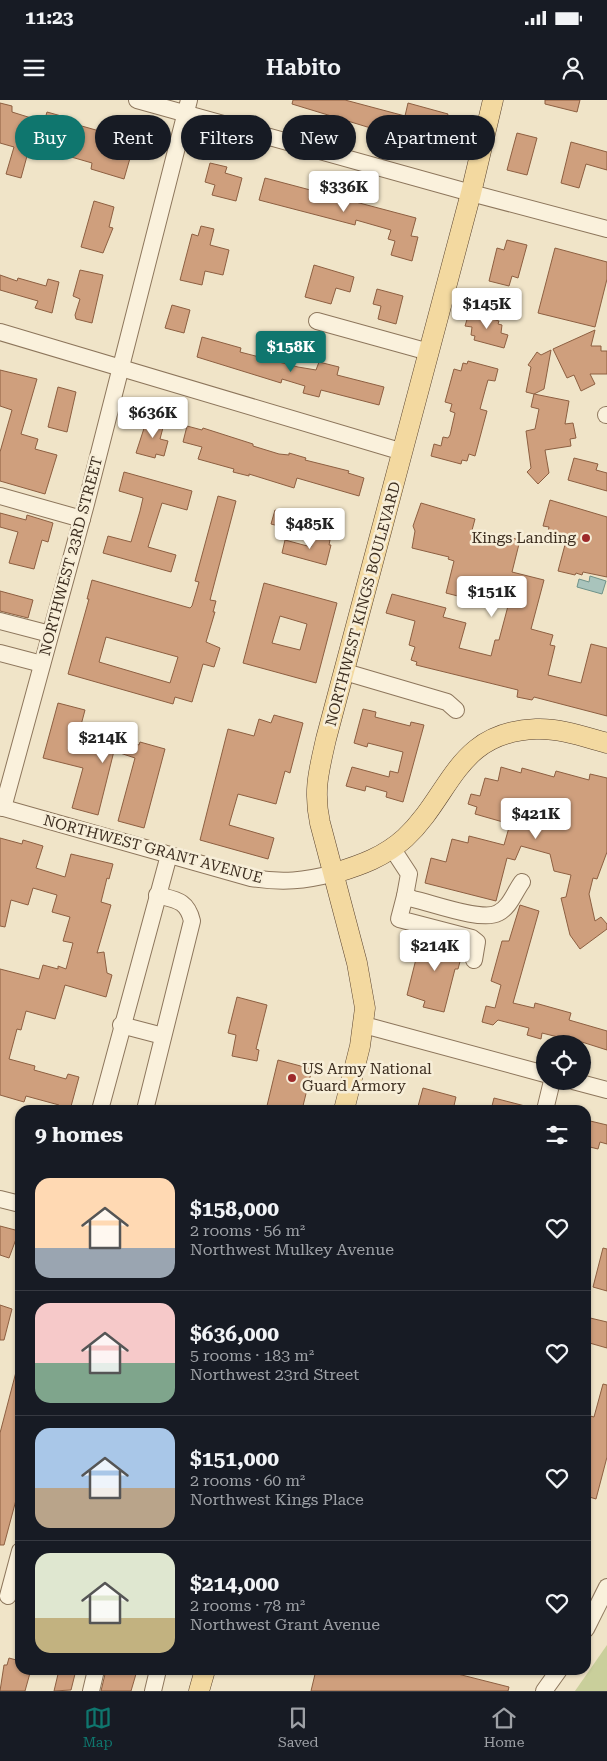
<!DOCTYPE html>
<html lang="en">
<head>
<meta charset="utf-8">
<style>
  body { margin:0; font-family:"Roboto Serif",serif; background:#20242c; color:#f1f3f6; height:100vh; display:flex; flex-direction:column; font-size:19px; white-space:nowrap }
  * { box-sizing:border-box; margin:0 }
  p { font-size:16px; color:#9ea1a6 }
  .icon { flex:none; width:28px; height:28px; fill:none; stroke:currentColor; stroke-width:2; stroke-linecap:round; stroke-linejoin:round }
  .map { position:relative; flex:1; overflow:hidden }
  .panel { position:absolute; left:15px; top:1005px; width:576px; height:570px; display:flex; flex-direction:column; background:#171b24; border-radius:15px; box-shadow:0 1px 4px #0004 }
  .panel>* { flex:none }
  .top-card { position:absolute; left:15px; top:15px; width:578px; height:45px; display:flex; gap:10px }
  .controls { position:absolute; left:536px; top:935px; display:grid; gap:10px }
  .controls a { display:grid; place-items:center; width:55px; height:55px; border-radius:50%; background:#171b24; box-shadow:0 1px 4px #0004; font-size:25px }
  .price { position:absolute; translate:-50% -42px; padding:0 11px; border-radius:5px; background:#fff; color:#222; font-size:16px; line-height:32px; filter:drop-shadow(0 1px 2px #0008) }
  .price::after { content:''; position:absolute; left:50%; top:30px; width:15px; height:11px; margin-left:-8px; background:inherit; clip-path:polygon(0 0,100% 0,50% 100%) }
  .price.active { background:#0f766e; color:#fff }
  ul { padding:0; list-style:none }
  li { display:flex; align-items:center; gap:15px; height:125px; padding:0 20px }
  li+li { border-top:1px solid #363941 }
  li span { display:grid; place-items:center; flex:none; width:140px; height:100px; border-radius:15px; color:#555 }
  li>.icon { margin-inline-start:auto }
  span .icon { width:60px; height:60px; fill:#fffc; stroke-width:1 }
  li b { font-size:21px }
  h2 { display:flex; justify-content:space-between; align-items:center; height:60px; padding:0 20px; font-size:21px }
  .chip { padding:0 18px; border-radius:22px; background:#171b24; box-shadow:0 1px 4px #0004; font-size:18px; line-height:45px }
  .chip.active { background:#0f766e; color:#fff }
  .status { display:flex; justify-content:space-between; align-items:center; height:35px; padding:0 25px; background:#171b24; direction:ltr }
  .status svg { height:14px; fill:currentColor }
  header { display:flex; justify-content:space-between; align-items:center; height:65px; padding:0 20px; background:#171b24; font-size:22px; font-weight:600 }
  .tabs { display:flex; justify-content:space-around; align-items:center; height:70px; border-top:1px solid #363941; background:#171b24; font-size:14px; color:#9ea1a6 }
  .tabs a { display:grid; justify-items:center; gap:2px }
  .tabs .active { color:#0f766e }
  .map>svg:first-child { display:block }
  .green { fill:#c9cf9b }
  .water { fill:#a9c4bc; stroke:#6f938a }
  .building { fill:#cf9f7d; stroke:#8d5f41; fill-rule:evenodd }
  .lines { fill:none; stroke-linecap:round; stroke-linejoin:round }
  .minor-casing { stroke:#8d765c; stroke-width:18 }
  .major-casing { stroke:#5b4430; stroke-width:21 }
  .minor { stroke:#faf1dc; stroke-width:16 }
  .major { stroke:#f3d9a0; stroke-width:20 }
  .poi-dot { fill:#9e2a2b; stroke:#f7eed8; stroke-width:2 }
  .labels { text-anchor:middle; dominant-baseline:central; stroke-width:5; stroke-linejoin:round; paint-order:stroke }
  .poi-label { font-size:15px; fill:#3d2e20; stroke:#f7eed8; text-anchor:end }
  .street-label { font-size:15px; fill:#3d2e20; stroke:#f7eed8 }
</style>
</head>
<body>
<div class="status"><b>11:23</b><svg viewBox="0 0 49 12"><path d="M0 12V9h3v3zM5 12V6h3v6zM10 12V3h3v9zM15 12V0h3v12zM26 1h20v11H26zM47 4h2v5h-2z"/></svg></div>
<header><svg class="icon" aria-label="menu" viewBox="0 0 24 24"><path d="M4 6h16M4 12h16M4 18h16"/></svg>Habito<svg class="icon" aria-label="person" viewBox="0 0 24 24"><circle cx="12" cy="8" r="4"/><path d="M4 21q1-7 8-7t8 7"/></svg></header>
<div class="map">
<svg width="607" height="1591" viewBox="0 0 607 1591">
  <rect width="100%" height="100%" fill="#f0e4c8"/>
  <path class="green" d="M607 1545V1591H575Z"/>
  <path class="water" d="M590 476 606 481 602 494 577 487 579 479 589 482Z"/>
  <g class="building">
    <path d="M293 0H345L405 16 408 3 448 14 444 26 440 25 434 49 386 36 387 33 292 4Z"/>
    <path d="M545 0H580L577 12 545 4Z"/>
    <path d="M0 3 12 6V12L44 22 47 12 72 19 71 23 135 41 124 79 91 69 92 63 30 45 21 78 6 74 14 47 0 43Z"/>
    <path d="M517 33 537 38 527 75 507 70Z"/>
    <path d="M571 42 607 52V70L586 64 579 88 561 83Z"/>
    <path d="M210 63 227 67 225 73 242 78 236 101 212 95 215 85 205 82Z"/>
    <path d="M265 78 416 118 411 136 418 137 412 161 391 155 395 141 388 139 391 130 356 120 355 125 259 100Z"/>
    <path d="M94 101 114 107 109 127 113 128 103 153 81 147Z"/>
    <path d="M201 126 214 129 210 145 229 150 223 175 205 171 202 185 180 180 192 134 198 136Z"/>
    <path d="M507 140 527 145 518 178 512 176 509 186 489 181 497 148 504 150Z"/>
    <path d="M555 148 607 162V179L595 227 538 213Z"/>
    <path d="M314 165 354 177 350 192 336 188 331 204 305 197Z"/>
    <path d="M80 170 103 175 92 223 76 219 75 215 80 199 73 196Z"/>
    <path d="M0 175 17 181 18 178 46 186 48 179 59 182 52 213 35 208 38 201 0 190Z"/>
    <path d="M377 189 403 196 396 224 378 219 381 206 373 204Z"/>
    <path d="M172 205 190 210 184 233 165 228Z"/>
    <path d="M469 213 499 221 498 224 502 225 501 233 508 235 504 248 474 240 475 236 471 235 472 227 465 226Z"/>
    <path d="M595 230 591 246H601V251H607V274H590L595 284 581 291 574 275 567 278 553 249Z"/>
    <path d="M202 237 241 248 240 252 298 267 316 270 319 262 339 267 337 275 384 287 379 305 321 290 319 297 303 293 305 286 282 279 281 283 197 257Z"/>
    <path d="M551 250 544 289 534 294 526 292 531 267 528 265 537 252 541 255Z"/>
    <path d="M468 261 498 269 495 281 488 280 486 287 480 309 487 311 475 356 469 354 467 361 462 360 461 364 431 356 434 344 441 346 443 337 448 338 450 335 455 313 450 311 452 304 445 302 454 269 461 271 463 263 467 264Z"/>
    <path d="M0 270 37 279 21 334 38 339 35 349 57 355 45 394 0 381V352L12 310 0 306Z"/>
    <path d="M58 287 76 292 67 332 48 327Z"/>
    <path d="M534 294 569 301 565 324 573 323 576 338 570 339 571 346 545 350 549 373 538 384 527 372 531 368 526 331 535 329 539 309 531 307Z"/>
    <path d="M148 316 165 320 160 339 168 341 164 356 156 354 155 358 136 353Z"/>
    <path d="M187 326 202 330 203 328 253 344V346L279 354 289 355V353L306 358 305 360 349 371 348 373 364 378 359 396 297 378 294 388 249 374V376L233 372 234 369 198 359 202 347 183 342Z"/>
    <path d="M574 358 598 364 596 370 607 373V391L568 380Z"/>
    <path d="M124 372 192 391 187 410 162 403 148 447 176 455 171 472 103 453 108 436 131 442 140 411 143 398 119 391Z"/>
    <path d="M218 396 236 401 210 500 216 501 213 512H215L206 542 220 548 214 567 203 564 192 602 175 597 173 604 68 574 89 499H87L92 480 190 508 192 506 199 482 195 481ZM106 537 178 557 170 583 99 562Z"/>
    <path d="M550 400 607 417V477L583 472 582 475 576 473 575 475 558 471 566 441 547 436 549 427 543 426Z"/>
    <path d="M421 403 475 419 471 434 502 442 504 436 520 440 512 472 544 480 531 529 553 535 550 545 555 546 548 575 581 583 591 544 607 548V616L534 597 532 600 517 597 518 590 416 565 417 562 411 560 415 547 409 545 415 521 386 513 392 494 446 508 443 517 466 523 459 548 491 556 495 540H499L508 506 485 501V503L446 493 454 461 448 459 449 457 412 448 415 431 413 426Z"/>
    <path d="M275 410 290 414 286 428 271 424Z"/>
    <path d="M0 413 26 420 27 415 53 423 48 442 42 440 34 469 9 463 18 432 0 427Z"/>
    <path d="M316 436 330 440 329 445H331L326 465 282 453 285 440 311 447Z"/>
    <path d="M264 483 337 503 316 583 243 563ZM280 516 307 524 300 550 272 543Z"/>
    <path d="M0 491 33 500 28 518 0 511Z"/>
    <path d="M58 603 85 610 81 625 119 635 118 638 139 645 140 642 165 649 144 728 118 721 135 658 114 651 98 715 72 708 83 668 43 658Z"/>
    <path d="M363 609 376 612 375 617 410 626 411 622 424 625 403 702 386 697 387 692 366 686 365 691 346 686 352 667 389 677 390 671 398 673 403 652 368 643 367 647 354 643Z"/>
    <path d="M274 615 303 623 290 673 285 671 276 704 238 694 229 725 274 738 268 759 200 740 228 629 254 636 259 619 271 623Z"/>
    <path d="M501 667 521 673 522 668 554 677 556 671 589 680 590 674 607 678V752L597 779 593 778 589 794 595 821 601 817 607 824V829L580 849 570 835 561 798 566 797 571 775 554 771 550 754 521 746 515 760 507 758 496 801 425 783 431 758 446 762 452 739 468 743 469 736 504 745 510 724 475 714 477 707 468 704 471 694 480 696 485 678 498 681Z"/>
    <path d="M0 738 22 744 23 740 43 746 36 768 65 777 71 754 113 764 109 779 107 778 101 802 111 805 97 853 104 852 107 873 112 875 106 897 65 885 55 919 26 911 21 930 17 929 9 959 35 966 34 970 66 979 68 974 79 977 70 1010H58L59 1005 26 996 24 1002 0 995V869L39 879 43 865 58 869V866L66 869 73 843 63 841 70 817 52 812 57 795 33 788 28 805 11 800 5 827 0 826Z"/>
    <path d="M520 805 539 811 513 903 534 908 535 903 571 913 569 920 607 931V950L563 936 562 938 542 933 541 939 527 935 529 928 498 920 493 925 482 922 486 906 495 908 501 885 491 881 502 841H509Z"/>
    <path d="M422 835 464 847 458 869H455L444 912 423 907 425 901 407 895Z"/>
    <path d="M237 897 267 905 256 949 259 950 257 961 232 956 236 935 228 933Z"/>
    <path d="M278 960 312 969 302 1010H266Z"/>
    <path d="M423 988 456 997 453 1010H417Z"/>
    <path d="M494 998 525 1006V1010H491Z"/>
    <path d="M586 1020 607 1025V1044L600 1042 598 1049 586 1046Z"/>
    <path d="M0 1126 19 1131 9 1158 0 1155Z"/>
    <path d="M603 1148 607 1149V1191L593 1187Z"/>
    <path d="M0 1205 12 1209 4 1240H0Z"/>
    <path d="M586 1217 607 1222V1248L586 1242Z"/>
    <path d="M16 1272 20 1273V1385L4 1445H0V1333Z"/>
    <path d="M603 1284 607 1285V1357L596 1399 586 1396V1351L590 1336 586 1335V1315L594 1317Z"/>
    <path d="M9 1558 20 1561V1571L30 1573 25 1591H0L4 1565H7Z"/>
    <path d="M59 1570H76L71 1590 54 1591Z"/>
    <path d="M106 1570H134L133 1573 136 1574 131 1591H101Z"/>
    <path d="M316 1570H442L509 1587 508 1591H311Z"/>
  </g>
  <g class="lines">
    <defs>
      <g id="minor">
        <path d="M137 0 471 93 607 129"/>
        <path d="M317 221 429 252"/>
        <path d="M0 232 403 352"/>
        <path d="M606 315H607"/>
        <path d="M0 396 82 419"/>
        <path d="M0 521 50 534"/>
        <path d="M0 553 42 564"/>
        <path d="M345 572 447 602 456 610"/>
        <path d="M0 707 251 778C283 783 304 781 335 773"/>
        <path d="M3 708 86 404 189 0"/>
        <path d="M392 748 409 774 405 796 413 799C432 803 482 822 498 813 510 807 514 793 522 782"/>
        <path d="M405 796 399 819 472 838 477 842 474 860"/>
        <path d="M121 925 163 936"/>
        <path d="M364 925 545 974"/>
        <path d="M573 981 607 990"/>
        <path d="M100 1010 169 755"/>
        <path d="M145 1010 192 821C187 800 176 800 157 795"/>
        <path d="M545 1010 552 981"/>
        <path d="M0 1099 20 1104"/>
        <path d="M8 1496 20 1451"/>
        <path d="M586 1529 607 1487"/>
        <path d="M91 1591 96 1570"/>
        <path d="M153 1591 158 1570"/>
        <path d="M544 1591 559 1570"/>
      </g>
      <g id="major">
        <path d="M335 773C361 765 384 757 405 738 452 694 456 632 536 629 560 628 585 637 607 643"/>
        <path d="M344 1010 360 946 365 908 357 863 320 723C313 691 319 670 326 639L471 93 493 0"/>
        <path d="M199 1591 205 1570"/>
      </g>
    </defs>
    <use href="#minor" class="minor-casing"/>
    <use href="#major" class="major-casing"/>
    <use href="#minor" class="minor"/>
    <use href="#major" class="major"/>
  </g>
  <g class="poi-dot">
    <circle cx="586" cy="438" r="5"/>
    <circle cx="292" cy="978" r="5"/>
  </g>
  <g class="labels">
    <g class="poi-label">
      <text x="576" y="438">Kings Landing</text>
      <text x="302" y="969" text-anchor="start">US Army National<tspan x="302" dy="17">Guard Armory</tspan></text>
    </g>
    <g class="street-label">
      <text transform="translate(71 456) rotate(-75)">NORTHWEST 23RD STREET</text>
      <text transform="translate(363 504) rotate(-75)">NORTHWEST KINGS BOULEVARD</text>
      <text transform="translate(153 749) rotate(15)">NORTHWEST GRANT AVENUE</text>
    </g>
  </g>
</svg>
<div class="controls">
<a><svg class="icon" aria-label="locate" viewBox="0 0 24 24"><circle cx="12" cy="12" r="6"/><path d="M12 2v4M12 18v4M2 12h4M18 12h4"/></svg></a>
</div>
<b class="price" style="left:344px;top:113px">$336K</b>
<b class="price" style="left:487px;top:230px">$145K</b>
<b class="price active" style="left:291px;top:273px">$158K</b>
<b class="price" style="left:153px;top:339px">$636K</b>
<b class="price" style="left:310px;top:450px">$485K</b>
<b class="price" style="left:492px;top:518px">$151K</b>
<b class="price" style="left:103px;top:664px">$214K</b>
<b class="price" style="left:536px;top:740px">$421K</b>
<b class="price" style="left:435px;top:872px">$214K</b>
<div class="top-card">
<a class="chip active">Buy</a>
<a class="chip">Rent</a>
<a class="chip">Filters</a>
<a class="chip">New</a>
<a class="chip">Apartment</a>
</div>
<section class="panel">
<h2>9 homes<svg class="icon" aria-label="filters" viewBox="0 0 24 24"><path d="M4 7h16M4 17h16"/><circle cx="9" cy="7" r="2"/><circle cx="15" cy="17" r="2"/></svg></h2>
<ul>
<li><span style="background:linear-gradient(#ffd9b3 70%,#9aa5b1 0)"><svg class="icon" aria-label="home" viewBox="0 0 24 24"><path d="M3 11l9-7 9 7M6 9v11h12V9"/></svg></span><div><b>$158,000</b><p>2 rooms · 56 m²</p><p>Northwest Mulkey Avenue</p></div><svg class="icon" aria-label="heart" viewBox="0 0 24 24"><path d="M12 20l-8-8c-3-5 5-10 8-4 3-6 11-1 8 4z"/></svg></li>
<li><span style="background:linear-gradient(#f6c9c9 60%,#7fa58c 0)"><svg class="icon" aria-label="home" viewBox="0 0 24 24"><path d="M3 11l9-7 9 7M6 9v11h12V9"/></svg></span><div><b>$636,000</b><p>5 rooms · 183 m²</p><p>Northwest 23rd Street</p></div><svg class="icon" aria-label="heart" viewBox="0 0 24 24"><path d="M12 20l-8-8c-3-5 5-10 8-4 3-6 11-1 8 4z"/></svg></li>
<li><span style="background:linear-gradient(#a9c7e8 60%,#b9a48a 0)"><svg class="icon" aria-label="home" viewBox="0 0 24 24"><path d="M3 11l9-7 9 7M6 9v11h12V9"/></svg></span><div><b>$151,000</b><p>2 rooms · 60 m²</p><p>Northwest Kings Place</p></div><svg class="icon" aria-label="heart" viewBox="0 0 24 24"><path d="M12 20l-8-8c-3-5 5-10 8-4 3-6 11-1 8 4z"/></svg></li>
<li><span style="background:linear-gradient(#dfe7d0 65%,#c2b280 0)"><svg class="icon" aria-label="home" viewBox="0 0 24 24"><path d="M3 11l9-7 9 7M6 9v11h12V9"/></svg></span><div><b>$214,000</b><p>2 rooms · 78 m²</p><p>Northwest Grant Avenue</p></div><svg class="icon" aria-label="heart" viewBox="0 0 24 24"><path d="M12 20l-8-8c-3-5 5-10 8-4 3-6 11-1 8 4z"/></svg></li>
</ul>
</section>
</div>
<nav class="tabs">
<a class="active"><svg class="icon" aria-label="map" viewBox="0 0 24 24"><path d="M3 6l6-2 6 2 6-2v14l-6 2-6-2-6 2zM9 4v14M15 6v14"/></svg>Map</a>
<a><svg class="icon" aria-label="saved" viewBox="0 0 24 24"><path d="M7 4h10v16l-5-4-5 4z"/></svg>Saved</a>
<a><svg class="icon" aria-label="home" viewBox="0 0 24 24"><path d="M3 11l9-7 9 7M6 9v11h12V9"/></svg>Home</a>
</nav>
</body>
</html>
